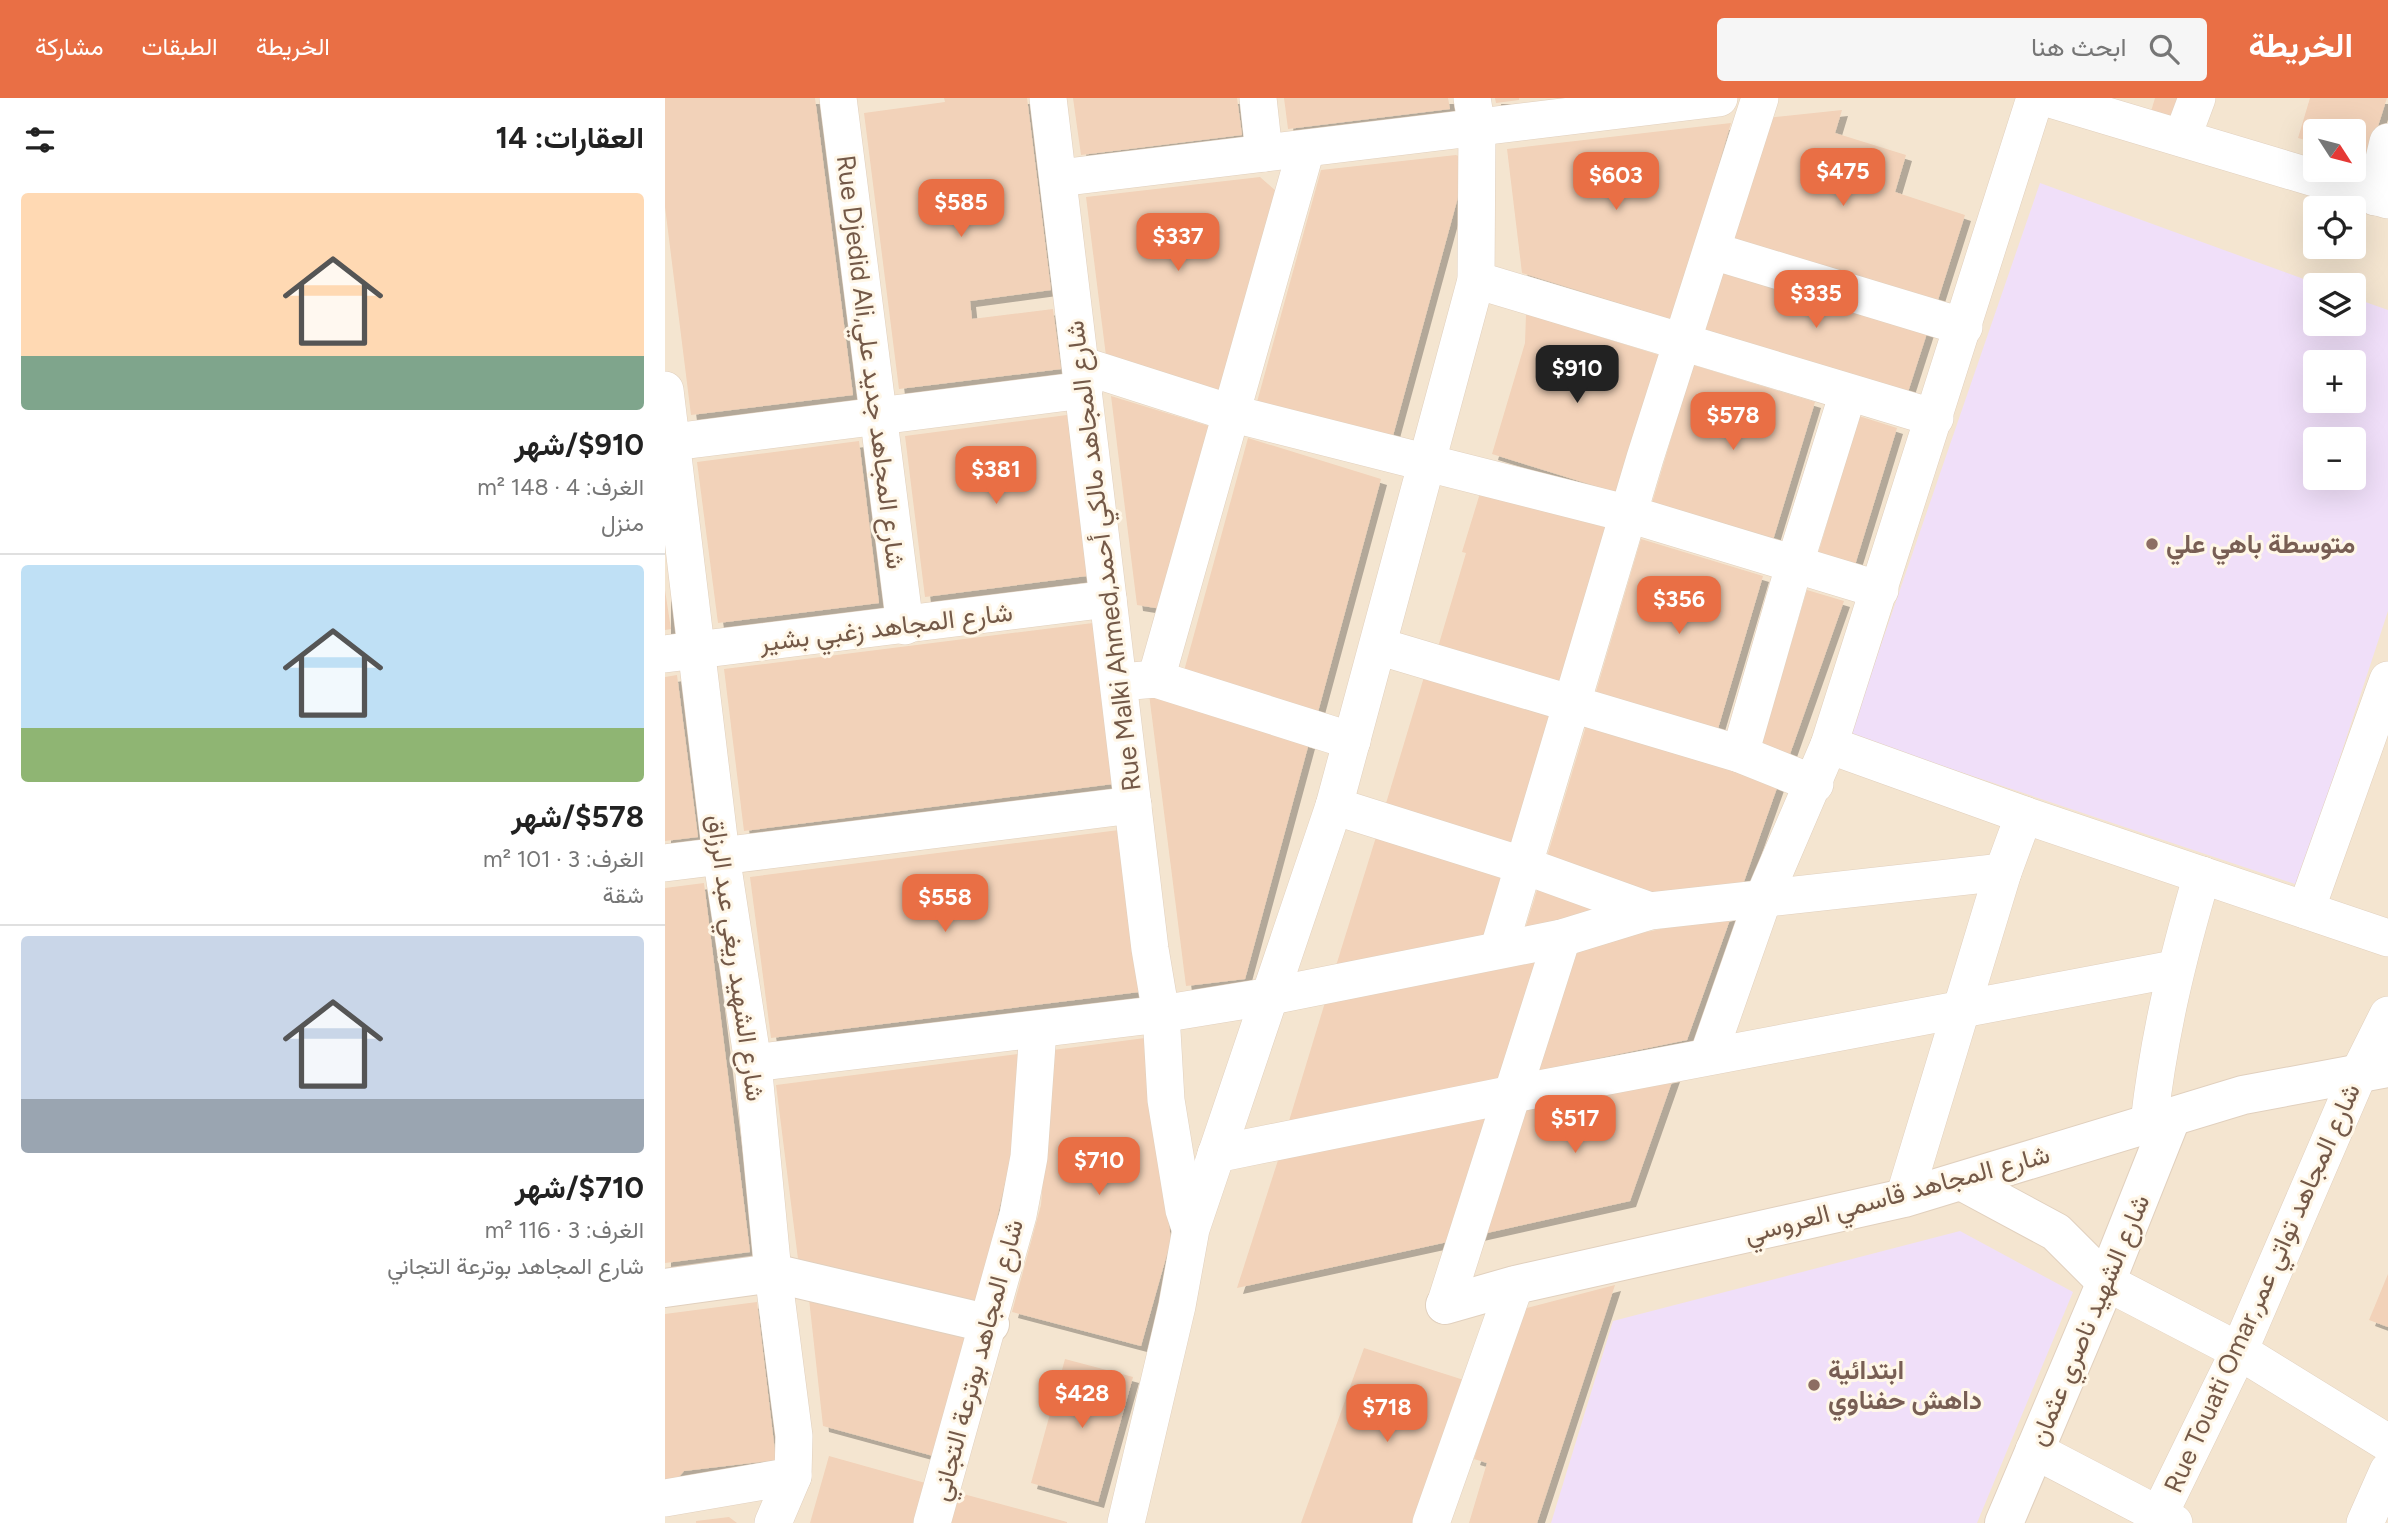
<!DOCTYPE html>
<html lang="ar">
<head>
<meta charset="utf-8">
<style>
  body { margin:0; font-family:Figtree,Vazirmatn,sans-serif; background:#f6f6f6; color:#222; direction:rtl; height:100vh; display:flex; flex-direction:column; font-size:26px; white-space:nowrap }
  * { box-sizing:border-box; margin:0 }
  p { font-size:23px; color:#767676 }
  .icon { flex:none; width:38px; height:38px; fill:none; stroke:currentColor; stroke-width:2; stroke-linecap:round; stroke-linejoin:round }
  .map { position:relative; flex:1; overflow:hidden; direction:ltr }
  .side { display:flex; flex-direction:column; background:#fff; width:665px }
  .side>* { flex:none }
  .needle { width:46px; rotate:126deg }
  .buttons { position:absolute; left:1638px; top:21px; display:grid; gap:14px }
  .buttons a { display:grid; place-items:center; width:63px; height:63px; border-radius:7px; background:#fff; box-shadow:0 7px 28px #0002; font-size:35px }
  .price { position:absolute; translate:-50% -60px; padding:0 16px; border-radius:14px; background:#e96f45; color:#fff; font-size:23px; line-height:46px; filter:drop-shadow(0 2px 4px #0008) }
  .price::after { content:''; position:absolute; left:50%; top:42px; width:21px; height:16px; margin-left:-10px; background:inherit; clip-path:polygon(0 0,100% 0,50% 100%) }
  .price.current { background:#222; color:#fff }
  ul { padding:0; list-style:none }
  li { display:grid; align-content:center; gap:14px; height:371px; padding:0 21px }
  li+li { border-top:2px solid #e0e0e0 }
  li span { display:grid; place-items:center; height:217px; border-radius:7px; color:#555 }
  li>.icon { margin-inline-start:auto }
  span .icon { width:126px; height:126px; fill:#fffc; stroke-width:1 }
  li b { font-size:30px }
  h2 { display:flex; justify-content:space-between; align-items:center; height:84px; padding:0 21px; font-size:30px }
  header { display:flex; align-items:center; gap:42px; box-sizing:border-box; height:98px; padding:0 35px; background:#e96f45; color:#fff }
  header strong { font-size:33px }
  nav { display:flex; gap:38px; margin-inline-start:auto; font-size:24px }
  .search { width:490px; height:63px; background:#f6f6f6; display:flex; align-items:center; gap:18px; box-sizing:border-box; padding:0 24px; border-radius:7px; color:#767676; font-size:26px }
  main { display:flex; flex:1; min-height:0 }
  .map>svg:first-child { display:block }
  .residential { fill:#f4e5d0; fill-rule:evenodd }
  .education { fill:#f0dff9; fill-rule:evenodd }
  .building { fill:#f2d2b9; filter:url(#shadow) }
  .lines { fill:none; stroke-linecap:round; stroke-linejoin:round }
  .minor-casing { stroke:#e1d0be; stroke-width:38 }
  .tertiary-casing { stroke:#e1d0be; stroke-width:40 }
  .minor { stroke:#fff; stroke-width:37 }
  .tertiary { stroke:#fff; stroke-width:38 }
  .education-dot { fill:#8d6e63; stroke:#fff7e8; stroke-width:2.5 }
  .labels { text-anchor:middle; dominant-baseline:central; stroke-width:6; stroke-linejoin:round; paint-order:stroke }
  .street-label { font-size:26px; fill:#745948; stroke:#fff7e8 }
  .education-label { font-size:26px; font-weight:bold; fill:#785e54; stroke:#fff7e8; text-anchor:start }
</style>
</head>
<body>
<header>
<strong>الخريطة</strong>
<div class="search"><svg class="icon" aria-label="search" viewBox="0 0 24 24"><circle cx="10" cy="10" r="6"/><path d="M15 15l6 6"/></svg>ابحث هنا</div>
<nav><a>الخريطة</a><a>الطبقات</a><a>مشاركة</a></nav>
</header>
<main>
<div class="map">
<svg width="1723" height="1425" viewBox="0 0 1723 1425">
  <defs>
    <filter id="shadow"><feDropShadow dx="6" dy="6" stdDeviation="0" flood-color="#0004"/></filter>
  </defs>
  <rect width="100%" height="100%" fill="#fcf3e2"/>
  <path class="residential" d="M0 0H1723V1425H0ZM1650 33H1689V72H1650ZM1650 110H1689V149H1650ZM1650 187H1689V226H1650ZM1650 264H1689V303H1650ZM1650 341H1689V380H1650Z"/>
  <g class="education">
    <path d="M1375 85 1655 187H1650V226H1689V200L1723 212V513L1633 787 1185 637ZM1650 264H1689V303H1650ZM1650 341H1689V380H1650Z"/>
    <path d="M1295 1133 1408 1194 1312 1425H886L948 1223Z"/>
  </g>
  <g class="building">
    <path d="M0 0H150L188 297 26 317 0 109Z"/>
    <path d="M279 0H362L386 192 305 203 307 221 388 211 396 271 234 291 199 15 280 4Z"/>
    <path d="M408 0H572L577 37 416 57Z"/>
    <path d="M619 0H783L785 11 623 31Z"/>
    <path d="M830 0H854V2L831 5Z"/>
    <path d="M1490 0H1539L1509 38 1481 30Z"/>
    <path d="M1645 0H1722L1697 78 1680 72H1689V33H1650V45L1633 40Z"/>
    <path d="M1177 12 1170 35 1241 57 1230 94 1300 117 1272 205 1065 142 1101 20Z"/>
    <path d="M1066 25 1008 222 857 175 842 51Z"/>
    <path d="M791 57 796 59 799 77 726 345 592 304 656 72Z"/>
    <path d="M595 79 611 93 557 293 441 258 421 99Z"/>
    <path d="M1057 169 1263 232 1243 294 1039 231Z"/>
    <path d="M861 216 997 258 956 396 827 356 860 245Z"/>
    <path d="M1028 267 1150 304 1108 442 987 405Z"/>
    <path d="M446 298 547 329 497 511 472 507Z"/>
    <path d="M402 317 422 478 260 499 240 338Z"/>
    <path d="M1194 318 1232 330 1190 467 1153 456Z"/>
    <path d="M583 340 716 381 653 614 519 573Z"/>
    <path d="M194 343 214 505 53 525 32 364Z"/>
    <path d="M816 392 945 431 899 587 773 549 801 455 797 454Z"/>
    <path d="M976 441 1098 478 1052 634 930 597Z"/>
    <path d="M0 492 6 531 0 532Z"/>
    <path d="M1142 492 1179 503 1125 656 1096 648Z"/>
    <path d="M428 525 448 686 79 733 59 571Z"/>
    <path d="M12 577 33 739 0 743V579Z"/>
    <path d="M759 579 889 618 850 752 719 712Z"/>
    <path d="M484 596 644 645 580 881 521 888Z"/>
    <path d="M921 628 1113 687 1076 792 1007 801 881 762Z"/>
    <path d="M454 732 474 894 106 940 85 779Z"/>
    <path d="M711 739 842 779 824 838 670 871Z"/>
    <path d="M39 785 85 1154 0 1165V790Z"/>
    <path d="M873 789 924 805 927 817 860 831Z"/>
    <path d="M1067 816 1022 942 866 974 906 850Z"/>
    <path d="M880 856 840 979 624 1023 661 901Z"/>
    <path d="M480 940 506 1142 476 1248 347 1214 376 1107 388 952Z"/>
    <path d="M353 956 346 1058 311 1214 232 1187 133 1161 111 987Z"/>
    <path d="M1009 978 965 1103 813 1137 854 1009Z"/>
    <path d="M828 1015 787 1143 572 1190 614 1059Z"/>
    <path d="M1723 1176V1229L1704 1222Z"/>
    <path d="M950 1187 872 1425H804L822 1365 809 1361 858 1211Z"/>
    <path d="M144 1201 306 1235 272 1359 158 1328Z"/>
    <path d="M92 1204 111 1362 19 1373 12 1381 0 1382V1216Z"/>
    <path d="M699 1250 805 1284 759 1425H636Z"/>
    <path d="M400 1261 468 1279 433 1404 366 1385Z"/>
    <path d="M164 1358 264 1386 253 1425H145Z"/>
    <path d="M291 1394 402 1424V1425H282Z"/>
    <path d="M64 1419 72 1425H31V1423Z"/>
  </g>
  <g class="lines">
    <defs>
      <g id="minor">
        <path d="M173 0 240 528"/>
        <path d="M383 0 485 851 496 916 501 1002 519 1112 525 1130"/>
        <path d="M593 0 599 55"/>
        <path d="M1382 0 1723 102"/>
        <path d="M1517 40 1532 0"/>
        <path d="M394 80 1054 0"/>
        <path d="M1710 99 1723 44"/>
        <path d="M1048 153 1299 229"/>
        <path d="M811 182 1270 320"/>
        <path d="M416 267 569 316 964 416 1215 492"/>
        <path d="M0 292 56 757 88 965 108 1175 129 1338 128 1378 108 1425"/>
        <path d="M8 344 419 292"/>
        <path d="M713 548 1075 656 1150 686"/>
        <path d="M0 556 443 501"/>
        <path d="M491 581 641 51"/>
        <path d="M467 583 491 581 687 643"/>
        <path d="M1164 647 1359 717 1723 840"/>
        <path d="M1075 656 1129 468 1183 295"/>
        <path d="M669 708 860 768 985 813"/>
        <path d="M0 765 468 707"/>
        <path d="M1641 812 1723 582"/>
        <path d="M834 850 980 360 1095 0"/>
        <path d="M1043 958 1098 801 1164 647 1370 0"/>
        <path d="M88 965 496 916 606 898 897 840 985 813 1338 774"/>
        <path d="M1484 1025C1494 937 1512 862 1537 777"/>
        <path d="M551 1056 848 996 1509 871"/>
        <path d="M1239 1100 1338 774 1359 717"/>
        <path d="M1441 1184 1574 1253 1723 1345"/>
        <path d="M780 1207 897 840"/>
        <path d="M1369 1352 1509 1425"/>
        <path d="M0 1400 128 1378"/>
        <path d="M267 1425 353 1117 364 1059 373 932"/>
        <path d="M461 1425 512 1208 526 1131 669 708 811 182 812 30 807 0"/>
        <path d="M766 1425 850 1187"/>
        <path d="M1490 1425 1574 1253 1693 977 1723 917"/>
        <path d="M1700 1425 1723 1373"/>
      </g>
      <g id="tertiary">
        <path d="M1298 1084 1391 1134 1441 1184"/>
        <path d="M0 1190 108 1175 325 1226"/>
        <path d="M780 1207 850 1187 1239 1100 1578 997 1723 970"/>
        <path d="M1339 1425 1441 1184 1507 1018"/>
      </g>
    </defs>
    <use href="#minor" class="minor-casing"/>
    <use href="#tertiary" class="tertiary-casing"/>
    <use href="#minor" class="minor"/>
    <use href="#tertiary" class="tertiary"/>
  </g>
  <g class="education-dot">
    <circle cx="1487" cy="446" r="7"/>
    <circle cx="1149" cy="1287" r="7"/>
  </g>
  <g class="labels">
    <g class="street-label">
      <text transform="translate(206 264) rotate(83)">Rue Djedid Ali,شارع المجاهد جديد علي</text>
      <text transform="translate(438 458) rotate(-97)">Rue Malki Ahmed,شارع المجاهد مالكي أحمد</text>
      <text transform="translate(221 529) rotate(-7)">شارع المجاهد زغبي بشير</text>
      <text transform="translate(71 860) rotate(82)">شارع الشهيد ريغي عبد الرزاق</text>
      <text transform="translate(1232 1096) rotate(-15)">شارع المجاهد قاسمي العروسي</text>
      <text transform="translate(1597 1190) rotate(-66)">Rue Touati Omar,شارع المجاهد تواتي عمر</text>
      <text transform="translate(1424 1222) rotate(-67)">شارع الشهيد ناصري عثمان</text>
      <text transform="translate(312 1262) rotate(-75)">شارع المجاهد بوترعة التجاني</text>
    </g>
    <g class="education-label">
      <text x="1501" y="446">متوسطة باهي علي</text>
      <text x="1163" y="1272">ابتدائية<tspan x="1163" dy="30">داهش حفناوي</tspan></text>
    </g>
  </g>
</svg>
<div class="buttons">
<a><svg class="needle" viewBox="-14 -14 28 28"><path d="M0-13l5 13h-10z" fill="#e53935"/><path d="M0 13l5-13h-10z" fill="#767676"/></svg></a>
<a><svg class="icon" aria-label="locate" viewBox="0 0 24 24"><circle cx="12" cy="12" r="6"/><path d="M12 2v4M12 18v4M2 12h4M18 12h4"/></svg></a>
<a><svg class="icon" aria-label="layers" viewBox="0 0 24 24"><path d="M12 4l9 5-9 5-9-5zM3 14l9 5 9-5"/></svg></a>
<a>+</a>
<a>−</a>
</div>
<b class="price" style="left:1178px;top:110px">$475</b>
<b class="price" style="left:951px;top:114px">$603</b>
<b class="price" style="left:296px;top:141px">$585</b>
<b class="price" style="left:513px;top:175px">$337</b>
<b class="price" style="left:1151px;top:232px">$335</b>
<b class="price current" style="left:912px;top:307px">$910</b>
<b class="price" style="left:1068px;top:354px">$578</b>
<b class="price" style="left:331px;top:408px">$381</b>
<b class="price" style="left:1014px;top:538px">$356</b>
<b class="price" style="left:280px;top:836px">$558</b>
<b class="price" style="left:910px;top:1057px">$517</b>
<b class="price" style="left:434px;top:1099px">$710</b>
<b class="price" style="left:417px;top:1332px">$428</b>
<b class="price" style="left:722px;top:1346px">$718</b>
</div>
<section class="side">
<h2>العقارات: 14<svg class="icon" aria-label="filters" viewBox="0 0 24 24"><path d="M4 7h16M4 17h16"/><circle cx="9" cy="7" r="2"/><circle cx="15" cy="17" r="2"/></svg></h2>
<ul>
<li><span style="background:linear-gradient(#ffd9b3 75%,#7fa58c 0)"><svg class="icon" aria-label="home" viewBox="0 0 24 24"><path d="M3 11l9-7 9 7M6 9v11h12V9"/></svg></span><div><b>$910/شهر</b><p>الغرف: 4 · 148 m²</p><p>منزل</p></div></li>
<li><span style="background:linear-gradient(#bfe0f5 75%,#8fb573 0)"><svg class="icon" aria-label="home" viewBox="0 0 24 24"><path d="M3 11l9-7 9 7M6 9v11h12V9"/></svg></span><div><b>$578/شهر</b><p>الغرف: 3 · 101 m²</p><p>شقة</p></div></li>
<li><span style="background:linear-gradient(#c9d6e8 75%,#9aa5b1 0)"><svg class="icon" aria-label="home" viewBox="0 0 24 24"><path d="M3 11l9-7 9 7M6 9v11h12V9"/></svg></span><div><b>$710/شهر</b><p>الغرف: 3 · 116 m²</p><p>شارع المجاهد بوترعة التجاني</p></div></li>
</ul>
</section>
</main>
</body>
</html>
